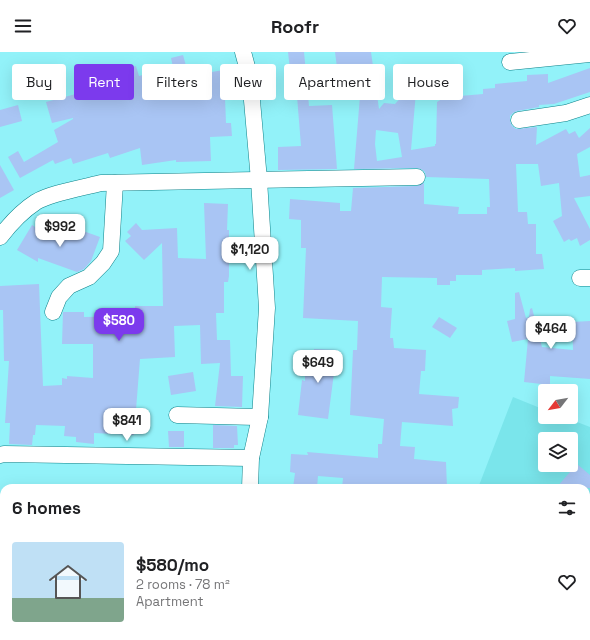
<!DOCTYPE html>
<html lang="en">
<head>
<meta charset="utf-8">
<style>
  body { margin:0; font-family:"Space Grotesk",sans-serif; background:#f2f2f2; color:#202124; height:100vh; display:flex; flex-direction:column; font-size:15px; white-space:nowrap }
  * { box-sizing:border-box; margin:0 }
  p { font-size:13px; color:#757577 }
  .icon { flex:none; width:22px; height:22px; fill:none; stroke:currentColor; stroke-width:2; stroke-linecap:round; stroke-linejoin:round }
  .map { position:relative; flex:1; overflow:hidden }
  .details { position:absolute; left:0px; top:432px; width:590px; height:156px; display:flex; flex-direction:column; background:#fff; border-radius:12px 12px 0 0; box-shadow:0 4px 16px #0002 }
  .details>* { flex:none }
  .top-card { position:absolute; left:12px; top:12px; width:566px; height:36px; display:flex; gap:8px }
  .needle { width:26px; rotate:239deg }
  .buttons { position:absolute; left:538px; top:332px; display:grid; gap:8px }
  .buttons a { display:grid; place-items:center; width:40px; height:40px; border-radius:4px; background:#fff; box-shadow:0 4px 16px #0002; font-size:20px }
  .price { position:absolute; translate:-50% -34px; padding:0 9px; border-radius:8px; background:#fff; color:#222; font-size:13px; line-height:26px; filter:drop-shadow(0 1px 2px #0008) }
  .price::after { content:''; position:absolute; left:50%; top:24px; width:12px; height:9px; margin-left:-6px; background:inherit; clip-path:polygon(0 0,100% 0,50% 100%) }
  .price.active { background:#7c3aed; color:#fff }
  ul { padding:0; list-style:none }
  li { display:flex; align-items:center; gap:12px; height:100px; padding:0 12px }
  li+li { border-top:1px solid #e0e0e0 }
  li span { display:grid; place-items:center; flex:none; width:112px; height:80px; border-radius:4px; color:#555 }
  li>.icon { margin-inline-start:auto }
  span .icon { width:48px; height:48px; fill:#fffc; stroke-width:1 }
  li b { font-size:17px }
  h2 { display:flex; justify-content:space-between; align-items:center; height:48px; padding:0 12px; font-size:17px }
  .tag { padding:0 14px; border-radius:4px; background:#fff; box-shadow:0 4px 16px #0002; font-size:14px; line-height:36px }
  .tag.active { background:#7c3aed; color:#fff }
  header { display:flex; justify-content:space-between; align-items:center; height:52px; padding:0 12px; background:#fff; font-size:18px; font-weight:800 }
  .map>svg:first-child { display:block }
  .built { fill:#7ae5eb; fill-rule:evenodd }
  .building { fill:#a9c5f4; fill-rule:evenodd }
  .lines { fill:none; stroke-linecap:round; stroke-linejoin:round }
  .minor-casing { stroke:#0c8289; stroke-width:17 }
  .minor { stroke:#fff; stroke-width:16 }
</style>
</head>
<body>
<header><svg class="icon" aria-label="menu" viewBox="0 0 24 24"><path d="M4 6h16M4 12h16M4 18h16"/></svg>Roofr<svg class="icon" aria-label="heart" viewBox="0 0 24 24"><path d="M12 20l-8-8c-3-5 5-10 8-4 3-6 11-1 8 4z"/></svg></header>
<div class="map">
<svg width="590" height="588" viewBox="0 0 590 588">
  <rect width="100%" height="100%" fill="#92f2f9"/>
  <path class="built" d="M513 345 545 358V365H564L590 375V582H586V436H478ZM545 387H571V413H545Z"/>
  <g class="building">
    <path d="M288 0H304L309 54 332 53 337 117 278 118V95L301 94 297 44H293Z"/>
    <path d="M335 0H371L379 57 384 51 395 52 417 28 411 98 435 94V92H436L437 50 456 38 460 44 483 42V37L495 36V32L527 29V23L548 22V31L590 16V40L554 52 539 53V55L517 59 513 61 510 64V69L512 74 516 77 537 75 536 93 566 77 569 82 575 79 579 86 590 76V95L577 102 580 125 590 123V144L574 146 590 177V188L580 194 577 186 571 189 569 187 564 190 553 169 562 164 559 131 541 134 538 112H516L518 160H527L528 172H536V202H542L544 217 515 219V216L482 218V223H456V229H450V233H437V226L382 225 381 255 392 256 390 286H393L394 296 426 298 425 319H421L419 342 459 345 458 356 452 357 453 374 402 370 400 394 415 395 414 407 446 410 447 436H342L343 426 318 424 317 436H293L295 421 290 420 291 402 308 403 307 400 378 406V392H382L384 367 350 363 353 298H357L358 269 303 266 306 196H301V168L289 167 290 147 340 151V159H351L353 136 417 134 424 131V152L459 155 458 162H487V155H490L489 127 426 125 425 120 421 117 417 116 354 117 360 44 341 47ZM376 78 398 81 402 105 377 109 375 92Z"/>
    <path d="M183 3 188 21 198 18 199 22 224 18 225 24 231 23 235 43 225 45 226 71H231L232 84 210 85 211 109 176 110V108L142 113 140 96 110 106 108 101 73 112 71 106 55 112 53 108 20 126 8 105 18 99 24 110 58 90 54 78 73 67V66L52 71 46 50 87 39 84 29 136 14 139 24 173 15 171 6Z"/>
    <path d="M18 53 22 69 0 75V58Z"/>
    <path d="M0 113 14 138 0 146Z"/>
    <path d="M204 151 228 152 227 178H229V224L228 230H224V261H216L217 288H230L231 324H243L242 355 215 354 220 311 201 312 200 273 174 274 175 305 140 307 134 383 94 381V392L76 390V385L64 384 65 374 36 373 35 383H33L32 393 9 392 10 371H5L9 309H4L3 258H0V234L39 232 43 334 62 333V326L67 327V324L93 326V292H62L63 260H84V265L135 264V254H163L162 191 144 208 125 189 131 184 127 180 136 171 142 178 177 176 178 206 206 207Z"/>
    <path d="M32 173 38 177 41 173 68 188 72 175 100 185 91 209 84 217 77 220 38 206V210L17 198Z"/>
    <path d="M519 240 526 266 529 265 530 257 532 256 542 295 573 298 572 270 590 269V327L550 324V333L524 330 528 287 512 290 507 269 515 267V241Z"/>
    <path d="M439 265 457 276 450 286 432 275Z"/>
    <path d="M314 297 337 298 328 367 298 363 302 328 305 329V306L314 307Z"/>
    <path d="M193 320 196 339 171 343 168 324Z"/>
    <path d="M213 373 237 374 238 393H234V396H213Z"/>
    <path d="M168 379H184V395H169Z"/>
    <path d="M577 412 590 423V436H556Z"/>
  </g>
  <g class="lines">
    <defs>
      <g id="minor">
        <path d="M243 0 250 26 259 128 267 256 260 365 251 406 250 436"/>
        <path d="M510 10 590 2"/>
        <path d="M519 68 566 61 590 53"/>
        <path d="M0 185C10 172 22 159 36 150 51 141 82 136 101 131L417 125"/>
        <path d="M580 226H590"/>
        <path d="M53 260 59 245 69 234 89 225 103 211 111 199 115 131"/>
        <path d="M177 363 260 365"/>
        <path d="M0 403 4 402 251 406"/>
        <path d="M0 525 4 536"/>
        <path d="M13 584V588"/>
        <path d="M246 588V584"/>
      </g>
    </defs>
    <use href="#minor" class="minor-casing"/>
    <use href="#minor" class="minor"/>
  </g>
</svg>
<div class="buttons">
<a><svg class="needle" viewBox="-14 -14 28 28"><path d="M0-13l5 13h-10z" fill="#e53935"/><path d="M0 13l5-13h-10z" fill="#757577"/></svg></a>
<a><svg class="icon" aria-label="layers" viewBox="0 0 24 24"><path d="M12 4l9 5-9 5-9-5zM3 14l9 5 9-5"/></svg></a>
</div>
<b class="price" style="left:60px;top:196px">$992</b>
<b class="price" style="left:250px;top:219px">$1,120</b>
<b class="price active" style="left:119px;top:290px">$580</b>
<b class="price" style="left:551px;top:298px">$464</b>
<b class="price" style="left:318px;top:332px">$649</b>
<b class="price" style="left:127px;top:390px">$841</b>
<div class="top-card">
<a class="tag">Buy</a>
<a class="tag active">Rent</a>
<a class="tag">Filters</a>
<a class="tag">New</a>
<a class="tag">Apartment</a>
<a class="tag">House</a>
</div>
<section class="details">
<h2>6 homes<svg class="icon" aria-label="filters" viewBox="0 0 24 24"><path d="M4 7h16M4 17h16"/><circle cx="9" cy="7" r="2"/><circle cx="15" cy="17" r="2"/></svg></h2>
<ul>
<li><span style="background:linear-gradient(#bfe0f5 70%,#7fa58c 0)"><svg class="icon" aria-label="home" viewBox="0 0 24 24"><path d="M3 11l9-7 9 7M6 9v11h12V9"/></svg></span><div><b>$580/mo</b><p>2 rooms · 78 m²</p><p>Apartment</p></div><svg class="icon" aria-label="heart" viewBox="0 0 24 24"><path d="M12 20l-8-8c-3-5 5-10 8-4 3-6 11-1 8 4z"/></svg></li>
</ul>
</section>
</div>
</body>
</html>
